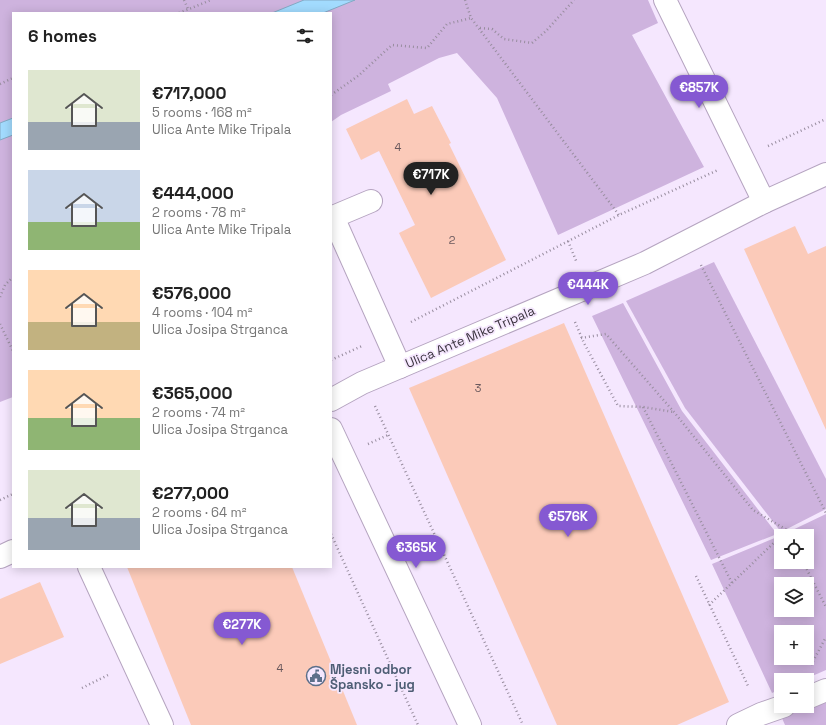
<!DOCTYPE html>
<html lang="en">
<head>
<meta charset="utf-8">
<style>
  body { margin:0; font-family:"Space Grotesk",sans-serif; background:#f6f6f6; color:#222; height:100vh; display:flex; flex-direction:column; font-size:15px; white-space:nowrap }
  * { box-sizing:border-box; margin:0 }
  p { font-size:13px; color:#767676 }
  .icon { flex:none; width:22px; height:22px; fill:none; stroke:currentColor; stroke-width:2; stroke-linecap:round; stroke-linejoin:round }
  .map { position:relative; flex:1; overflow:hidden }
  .details { position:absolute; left:12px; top:12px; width:320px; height:556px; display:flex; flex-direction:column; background:#fff; border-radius:0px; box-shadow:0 2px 10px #0003 }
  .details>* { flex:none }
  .buttons { position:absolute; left:774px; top:529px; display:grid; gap:8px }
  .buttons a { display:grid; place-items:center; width:40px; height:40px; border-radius:0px; background:#fff; box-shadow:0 2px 10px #0003; font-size:20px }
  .price { position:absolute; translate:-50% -34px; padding:0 9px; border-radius:14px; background:#8559d2; color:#fff; font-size:13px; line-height:26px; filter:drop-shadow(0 1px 2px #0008) }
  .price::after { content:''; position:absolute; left:50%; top:24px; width:12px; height:9px; margin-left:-6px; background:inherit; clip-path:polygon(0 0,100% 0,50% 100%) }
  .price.selected { background:#222; color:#fff }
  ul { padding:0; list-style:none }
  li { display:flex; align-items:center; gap:12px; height:100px; padding:0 16px }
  li span { display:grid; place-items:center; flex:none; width:112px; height:80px; border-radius:0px; color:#555 }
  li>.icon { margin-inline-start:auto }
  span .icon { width:48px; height:48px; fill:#fffc; stroke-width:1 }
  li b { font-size:17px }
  h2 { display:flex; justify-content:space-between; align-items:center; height:48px; padding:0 16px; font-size:17px }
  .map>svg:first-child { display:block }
  .green { fill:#ceb3de; fill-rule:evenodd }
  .water { fill:#a2dbfe; stroke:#83a9c4 }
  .building { fill:#fbcab9 }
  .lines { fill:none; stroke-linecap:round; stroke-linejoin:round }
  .minor-casing { stroke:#b5a4c0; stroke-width:24 }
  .path { stroke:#988d9f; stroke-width:2.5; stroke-dasharray:1 3; stroke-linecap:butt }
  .minor { stroke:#fff; stroke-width:22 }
  .labels { text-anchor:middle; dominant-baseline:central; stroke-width:3.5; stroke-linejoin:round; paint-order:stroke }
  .number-label { font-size:11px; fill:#6a595d }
  .street-label { font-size:13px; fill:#3a333e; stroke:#f5e7fe }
  .service-label { font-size:13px; font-weight:bold; fill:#4e5e75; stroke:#f5e7fe; text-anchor:start }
</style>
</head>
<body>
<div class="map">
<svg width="826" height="725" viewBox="0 0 826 725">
  <rect width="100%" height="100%" fill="#f5e7fe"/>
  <g class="green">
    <path d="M0 0H648L658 23 632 35 704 167 558 235 497 98 457 53 439 58 388 84 391 91 341 115 331 122V13H13V397L0 402Z"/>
    <path d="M714 262 826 479V509L781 532 685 408 626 301Z"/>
    <path d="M623 303 682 411 777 534 711 560 592 316Z"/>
    <path d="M826 514V670L803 680H781V689L772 693 712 564 782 535ZM781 536H807V562H781ZM781 584H807V610H781ZM781 632H807V658H781Z"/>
    <path d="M826 690V725H785L778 709 784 706H807Z"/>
  </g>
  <g class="water">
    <path d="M304 0H355L323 13H272Z"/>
    <path d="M13 118V135L0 140V123Z"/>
  </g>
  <g class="building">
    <path d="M407 99 414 114 432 106 451 143 449 144 506 260 431 298 399 233 415 225 379 151 361 160 346 129Z"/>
    <path d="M795 226 808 254 826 246V430L744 249Z"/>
    <path d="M564 323 729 702 677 725H557L409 388Z"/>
    <path d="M127 567H292L357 725H191Z"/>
    <path d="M40 582 64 637 0 664V599Z"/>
  </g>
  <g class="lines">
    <defs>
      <g id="minor">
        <path d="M665 0 764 202"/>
        <path d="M371 201 333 217 400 367"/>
        <path d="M331 400 362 383 645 263 764 202 826 174"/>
        <path d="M331 429 470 725"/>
        <path d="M0 557 13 551"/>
        <path d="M89 567 162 725"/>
        <path d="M807 698 826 690"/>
        <path d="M738 725 761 714 784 706"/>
      </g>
    </defs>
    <use href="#minor" class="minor-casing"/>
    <g class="path">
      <path d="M184 0 188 9"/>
      <path d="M465 0 471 18 619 215"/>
      <path d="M179 13 211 0"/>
      <path d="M480 28 492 29 504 39 532 43 546 31 574 0"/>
      <path d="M0 84 13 78"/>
      <path d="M331 95 358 76 392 45 427 48 447 24 471 18"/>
      <path d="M768 146 826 119"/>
      <path d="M568 241 577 263"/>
      <path d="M701 265 826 513"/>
      <path d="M0 297 5 285 13 277"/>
      <path d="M411 322 619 215 718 170"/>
      <path d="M575 322 584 343 618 406 643 407 674 412"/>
      <path d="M0 324 13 351"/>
      <path d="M581 338 606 334 674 412 753 510 787 530 790 536"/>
      <path d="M331 360 362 346"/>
      <path d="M375 406 523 725"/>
      <path d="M643 407 732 583"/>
      <path d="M368 444 388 435"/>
      <path d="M0 500 13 494"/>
      <path d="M331 534 418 725"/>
      <path d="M781 536 787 530"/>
      <path d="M803 562 826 607"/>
      <path d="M696 576 749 688"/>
      <path d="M709 605 781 536"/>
      <path d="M811 665 826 637"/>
      <path d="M82 688 108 675"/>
    </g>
    <use href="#minor" class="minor"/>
  </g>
  <defs>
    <symbol id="civic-ring" viewBox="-11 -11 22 22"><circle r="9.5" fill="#f5e7fe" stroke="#5c6f8a" stroke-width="1.5"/><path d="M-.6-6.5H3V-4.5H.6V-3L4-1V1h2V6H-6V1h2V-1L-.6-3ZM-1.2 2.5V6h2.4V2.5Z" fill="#5c6f8a"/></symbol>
  </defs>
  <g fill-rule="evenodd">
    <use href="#civic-ring" x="305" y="665" width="22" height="22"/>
  </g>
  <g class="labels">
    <g class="number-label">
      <text x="398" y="147">4</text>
      <text x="452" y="240">2</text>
      <text x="478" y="388">3</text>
      <text x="280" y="668">4</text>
    </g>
    <g class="street-label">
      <text transform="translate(470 337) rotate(-23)">Ulica Ante Mike Tripala</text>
    </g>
    <g class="service-label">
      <text x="330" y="669">Mjesni odbor<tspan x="330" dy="15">Špansko - jug</tspan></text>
    </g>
  </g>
</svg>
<div class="buttons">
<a><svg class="icon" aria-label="locate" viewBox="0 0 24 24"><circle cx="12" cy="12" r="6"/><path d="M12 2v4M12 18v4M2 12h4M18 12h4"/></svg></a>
<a><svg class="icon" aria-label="layers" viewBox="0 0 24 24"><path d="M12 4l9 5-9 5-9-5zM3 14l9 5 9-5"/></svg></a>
<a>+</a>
<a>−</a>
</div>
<b class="price" style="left:699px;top:109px">€857K</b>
<b class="price selected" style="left:431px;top:196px">€717K</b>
<b class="price" style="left:588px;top:306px">€444K</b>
<b class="price" style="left:568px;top:538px">€576K</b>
<b class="price" style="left:416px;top:569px">€365K</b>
<b class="price" style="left:242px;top:646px">€277K</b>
<section class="details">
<h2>6 homes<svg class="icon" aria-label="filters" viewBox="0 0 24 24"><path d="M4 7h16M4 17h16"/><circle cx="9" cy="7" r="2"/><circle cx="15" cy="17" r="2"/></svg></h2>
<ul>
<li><span style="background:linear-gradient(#dfe7d0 65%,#9aa5b1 0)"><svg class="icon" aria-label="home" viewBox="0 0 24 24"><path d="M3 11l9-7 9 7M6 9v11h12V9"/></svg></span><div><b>€717,000</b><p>5 rooms · 168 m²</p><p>Ulica Ante Mike Tripala</p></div></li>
<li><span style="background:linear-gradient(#c9d6e8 65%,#8fb573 0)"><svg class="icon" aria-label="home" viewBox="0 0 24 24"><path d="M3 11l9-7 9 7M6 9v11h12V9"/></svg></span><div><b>€444,000</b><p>2 rooms · 78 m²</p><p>Ulica Ante Mike Tripala</p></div></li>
<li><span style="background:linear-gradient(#ffd9b3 65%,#c2b280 0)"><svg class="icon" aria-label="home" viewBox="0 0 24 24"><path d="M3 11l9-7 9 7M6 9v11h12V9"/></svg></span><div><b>€576,000</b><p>4 rooms · 104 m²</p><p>Ulica Josipa Strganca</p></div></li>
<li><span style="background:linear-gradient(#ffd9b3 60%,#8fb573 0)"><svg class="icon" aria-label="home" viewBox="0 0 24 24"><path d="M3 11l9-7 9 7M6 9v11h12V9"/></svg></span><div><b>€365,000</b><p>2 rooms · 74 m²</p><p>Ulica Josipa Strganca</p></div></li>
<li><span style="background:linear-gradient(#dfe7d0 60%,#9aa5b1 0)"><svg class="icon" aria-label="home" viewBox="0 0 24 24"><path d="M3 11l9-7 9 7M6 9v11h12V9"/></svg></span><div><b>€277,000</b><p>2 rooms · 64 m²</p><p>Ulica Josipa Strganca</p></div></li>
</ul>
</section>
</div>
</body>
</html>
